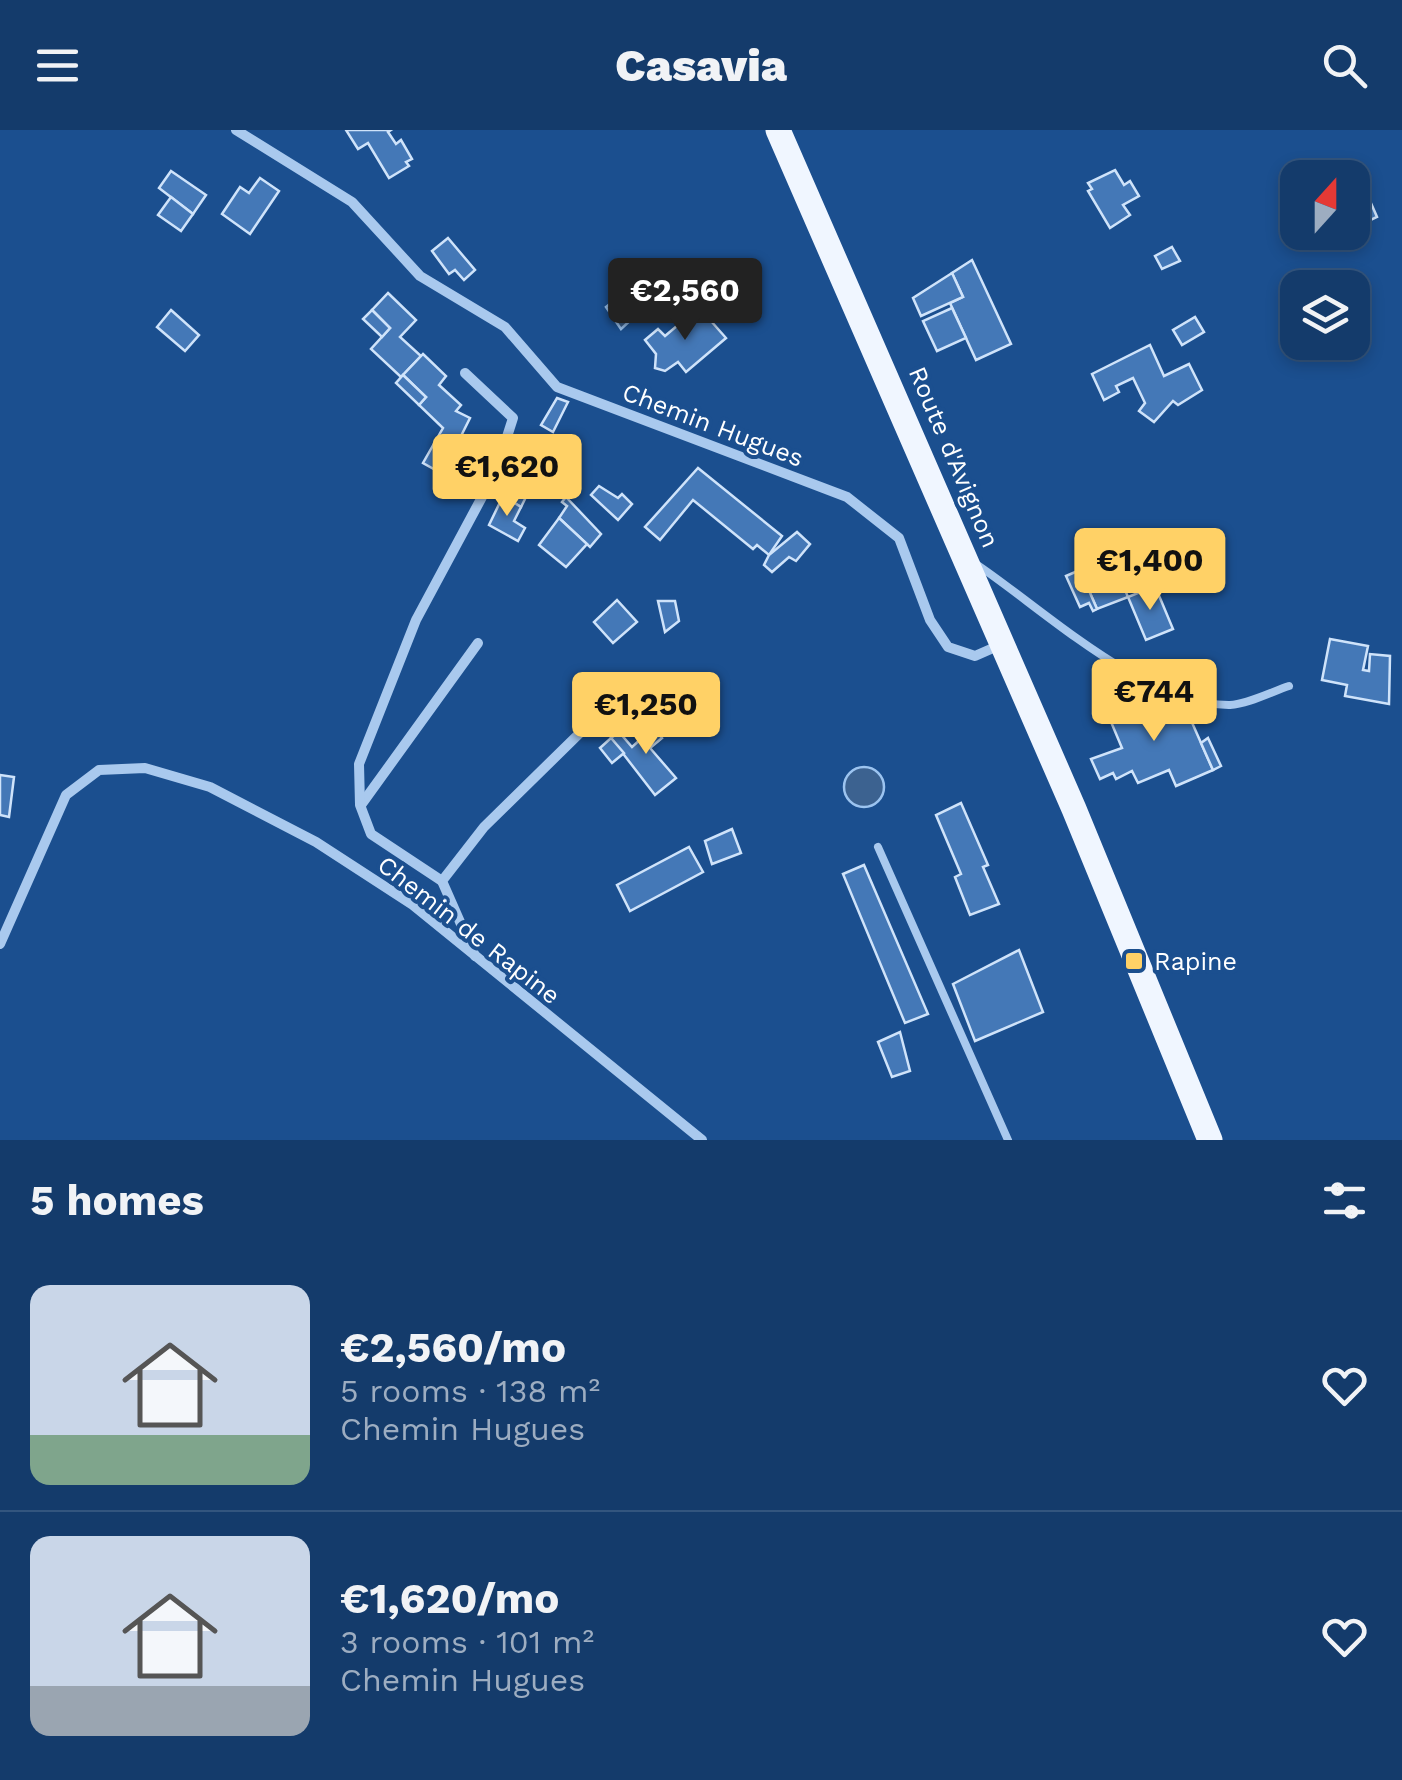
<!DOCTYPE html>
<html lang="en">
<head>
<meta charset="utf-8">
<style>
  body { margin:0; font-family:"Work Sans",sans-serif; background:#214673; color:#f1f3f6; height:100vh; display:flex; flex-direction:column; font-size:38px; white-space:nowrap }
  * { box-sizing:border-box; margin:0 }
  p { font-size:32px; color:#9dadc1 }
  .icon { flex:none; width:55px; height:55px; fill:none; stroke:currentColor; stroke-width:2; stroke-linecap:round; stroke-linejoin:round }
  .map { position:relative; height:1010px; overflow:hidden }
  .panel { display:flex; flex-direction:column; background:#143b6b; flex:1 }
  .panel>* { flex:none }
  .needle { width:65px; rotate:21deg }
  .fabs { position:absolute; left:1280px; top:30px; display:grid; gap:20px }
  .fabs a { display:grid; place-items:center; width:90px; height:90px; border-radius:20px; background:#143b6b; box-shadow:0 5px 15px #0003,0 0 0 2px #33557e; font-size:50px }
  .price { position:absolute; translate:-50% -85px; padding:0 22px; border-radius:10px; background:#ffd166; color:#111; font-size:32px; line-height:65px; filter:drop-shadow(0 2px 5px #0008) }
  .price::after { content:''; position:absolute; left:50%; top:60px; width:30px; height:22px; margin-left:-15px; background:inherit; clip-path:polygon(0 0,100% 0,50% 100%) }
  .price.current { background:#222; color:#fff }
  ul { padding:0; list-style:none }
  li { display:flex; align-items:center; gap:30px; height:250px; padding:0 30px }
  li+li { border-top:2px solid #33557e }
  li span { display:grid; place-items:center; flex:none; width:280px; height:200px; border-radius:20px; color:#555 }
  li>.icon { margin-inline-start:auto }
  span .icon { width:120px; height:120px; fill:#fffc; stroke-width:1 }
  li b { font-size:42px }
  h2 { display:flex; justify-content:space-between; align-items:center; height:120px; padding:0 30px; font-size:42px }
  header { display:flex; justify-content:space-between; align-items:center; height:130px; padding:0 30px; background:#143b6b; font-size:45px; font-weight:800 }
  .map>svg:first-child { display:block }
  .water { fill:#3c6290; stroke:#9cc4f0; stroke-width:2.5 }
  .building { fill:#4478b7; stroke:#cfe3fa; stroke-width:2.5 }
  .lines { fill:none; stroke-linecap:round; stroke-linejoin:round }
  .service { stroke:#a9c9ee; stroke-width:8 }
  .minor { stroke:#a9c9ee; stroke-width:10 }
  .primary { stroke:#f0f6ff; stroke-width:25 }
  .poi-dot { fill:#ffd166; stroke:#1b4f8f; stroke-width:4 }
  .labels { text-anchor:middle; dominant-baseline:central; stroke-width:8; stroke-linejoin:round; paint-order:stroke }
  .street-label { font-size:25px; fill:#fff; stroke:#1b4f8f }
  .poi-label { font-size:25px; fill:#fff; stroke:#1b4f8f; text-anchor:start }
</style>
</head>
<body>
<header><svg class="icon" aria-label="menu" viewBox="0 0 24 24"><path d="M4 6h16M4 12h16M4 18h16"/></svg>Casavia<svg class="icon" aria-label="search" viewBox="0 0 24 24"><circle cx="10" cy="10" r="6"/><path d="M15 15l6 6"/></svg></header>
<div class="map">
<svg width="1402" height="1010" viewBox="0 0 1402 1010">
  <rect width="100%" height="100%" fill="#1b4f8f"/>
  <g class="water">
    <path d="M645 146 660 163 621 199 606 177Z"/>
    <circle cx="864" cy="657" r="20"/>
  </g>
  <g class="building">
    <path d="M346 0H391L388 2 396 14 401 10 412 29 406 32 409 36 389 48 368 13 358 19Z"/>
    <path d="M1115 40 1124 55 1130 51 1139 66 1123 75 1130 85 1110 98 1088 61 1092 59 1088 53Z"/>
    <path d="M171 41 206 65 193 84 159 58Z"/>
    <path d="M260 48 279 61 250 104 222 84 240 57 249 63Z"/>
    <path d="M1352 53 1363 74 1370 71 1377 87 1352 99Z"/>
    <path d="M171 67 193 84 181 101 158 85Z"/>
    <path d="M448 108 475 140 464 150 455 140 449 144 432 121Z"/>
    <path d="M1172 117 1180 131 1162 139 1155 126Z"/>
    <path d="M972 130 1011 214 976 230 950 173 963 167 952 143Z"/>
    <path d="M952 143 963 167 921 186 913 168Z"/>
    <path d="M388 163 416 190 400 207 421 226 401 247 371 219 390 198 372 180Z"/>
    <path d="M952 178 966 208 937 221 923 191Z"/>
    <path d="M171 180 199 205 185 221 157 197Z"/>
    <path d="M372 180 390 198 382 207 363 189Z"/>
    <path d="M703 182 726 208 686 242 678 232 665 241 655 238 656 224 645 210 658 199 665 206 691 184 695 189Z"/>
    <path d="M1195 187 1204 202 1182 215 1173 200Z"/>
    <path d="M1150 215 1164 246 1189 234 1202 260 1178 275 1173 271 1154 292 1139 281 1145 273 1133 248 1116 256 1119 262 1104 270 1092 244Z"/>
    <path d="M423 224 446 246 439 255 461 275 456 281 470 288 453 322 435 312 443 298 419 275 426 267 403 245Z"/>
    <path d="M403 245 426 267 419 275 396 253Z"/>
    <path d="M557 268 568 272 553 302 541 295Z"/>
    <path d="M435 312 453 322 441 343 423 333Z"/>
    <path d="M698 338 782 406 769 425 757 415 753 419 693 370 660 410 645 397Z"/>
    <path d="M516 340 535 349 521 377 503 366Z"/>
    <path d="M599 356 618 368 622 364 632 374 618 390 591 365Z"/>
    <path d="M503 366 521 377 514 391 525 398 518 411 489 395Z"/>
    <path d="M566 367 601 404 590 417 559 388 567 376 562 372Z"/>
    <path d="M559 388 587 414 566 437 539 415Z"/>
    <path d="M797 402 810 414 796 431 789 427 772 442 764 435 769 425Z"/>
    <path d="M1111 427 1128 467 1097 479 1080 440Z"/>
    <path d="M1080 440 1097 479 1093 481 1089 473 1080 477 1066 446Z"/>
    <path d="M1155 456 1173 499 1146 510 1128 467Z"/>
    <path d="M617 470 637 492 613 513 594 492Z"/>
    <path d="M658 471H675L679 491 665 502Z"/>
    <path d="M1330 509 1368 516 1363 540 1369 541 1370 524 1390 526 1389 574 1345 566 1347 555 1322 550Z"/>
    <path d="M1167 567 1173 582 1186 579 1213 640 1176 656 1169 640 1138 653 1132 641 1116 649 1113 643 1100 649 1091 629 1122 618 1106 580Z"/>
    <path d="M646 588 662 608 650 618 676 648 655 665 611 608 619 602 632 617 642 608 634 598Z"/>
    <path d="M611 608 624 623 612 633 600 618Z"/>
    <path d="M1208 608 1221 636 1213 640 1201 613Z"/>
    <path d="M0 645 14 647 9 687 0 685Z"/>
    <path d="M961 673 988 735 983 737 999 774 970 785 955 747 961 744 936 685Z"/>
    <path d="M732 699 741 723 712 734 705 711Z"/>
    <path d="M689 717 703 742 630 781 617 755Z"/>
    <path d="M864 735 928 884 905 893 843 744Z"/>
    <path d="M1019 820 1043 882 975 911 953 854Z"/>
    <path d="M900 902 910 941 892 947 878 912Z"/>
  </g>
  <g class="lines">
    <g class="service">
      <path d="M976 434C1043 479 1145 576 1230 575 1248 574 1271 562 1289 556"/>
      <path d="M878 717 1008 1010"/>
    </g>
    <g class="minor">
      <path d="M236 0 352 72 420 146 505 197 557 257 847 367 899 408 930 490 948 517 975 526 1000 515"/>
      <path d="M361 675 478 513"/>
      <path d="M442 751 371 704 360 675 359 634 416 490 496 341 513 288 465 243"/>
      <path d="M0 814 66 665 99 640 145 638 210 657 316 712 413 775 702 1010"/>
      <path d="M475 826 442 751 484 697 588 595"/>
    </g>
    <path class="primary" d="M778 0 1074 679 1210 1010"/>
  </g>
  <rect class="poi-dot" x="1124" y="821" width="20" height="20" rx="5"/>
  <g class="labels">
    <g class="street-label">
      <text transform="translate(713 295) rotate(21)">Chemin Hugues</text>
      <text transform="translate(954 327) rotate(67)">Route d'Avignon</text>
      <text transform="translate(469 800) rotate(38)">Chemin de Rapine</text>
    </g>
    <g class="poi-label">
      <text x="1154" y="831">Rapine</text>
    </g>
  </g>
</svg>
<div class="fabs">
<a><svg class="needle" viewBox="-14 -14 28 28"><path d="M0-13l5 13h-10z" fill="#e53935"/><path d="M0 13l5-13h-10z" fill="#9dadc1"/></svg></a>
<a><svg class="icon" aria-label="layers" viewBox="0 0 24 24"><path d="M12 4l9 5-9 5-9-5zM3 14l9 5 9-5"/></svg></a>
</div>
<b class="price current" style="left:685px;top:213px">€2,560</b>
<b class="price" style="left:507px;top:389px">€1,620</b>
<b class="price" style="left:1150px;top:483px">€1,400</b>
<b class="price" style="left:1154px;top:614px">€744</b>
<b class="price" style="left:646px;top:627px">€1,250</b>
</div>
<section class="panel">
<h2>5 homes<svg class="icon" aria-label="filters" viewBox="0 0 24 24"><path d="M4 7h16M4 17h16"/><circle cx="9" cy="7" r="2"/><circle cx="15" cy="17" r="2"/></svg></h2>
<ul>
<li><span style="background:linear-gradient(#c9d6e8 75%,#7fa58c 0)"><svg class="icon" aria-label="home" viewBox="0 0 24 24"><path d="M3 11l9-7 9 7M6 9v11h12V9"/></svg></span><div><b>€2,560/mo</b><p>5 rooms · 138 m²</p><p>Chemin Hugues</p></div><svg class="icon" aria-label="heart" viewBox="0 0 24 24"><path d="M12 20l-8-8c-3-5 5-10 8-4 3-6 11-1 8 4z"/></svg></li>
<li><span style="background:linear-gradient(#c9d6e8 75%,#9aa5b1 0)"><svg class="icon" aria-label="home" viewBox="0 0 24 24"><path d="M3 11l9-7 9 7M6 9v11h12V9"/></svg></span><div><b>€1,620/mo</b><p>3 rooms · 101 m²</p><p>Chemin Hugues</p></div><svg class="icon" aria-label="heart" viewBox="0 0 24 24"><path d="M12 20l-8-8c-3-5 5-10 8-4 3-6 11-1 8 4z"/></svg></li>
</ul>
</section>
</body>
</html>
